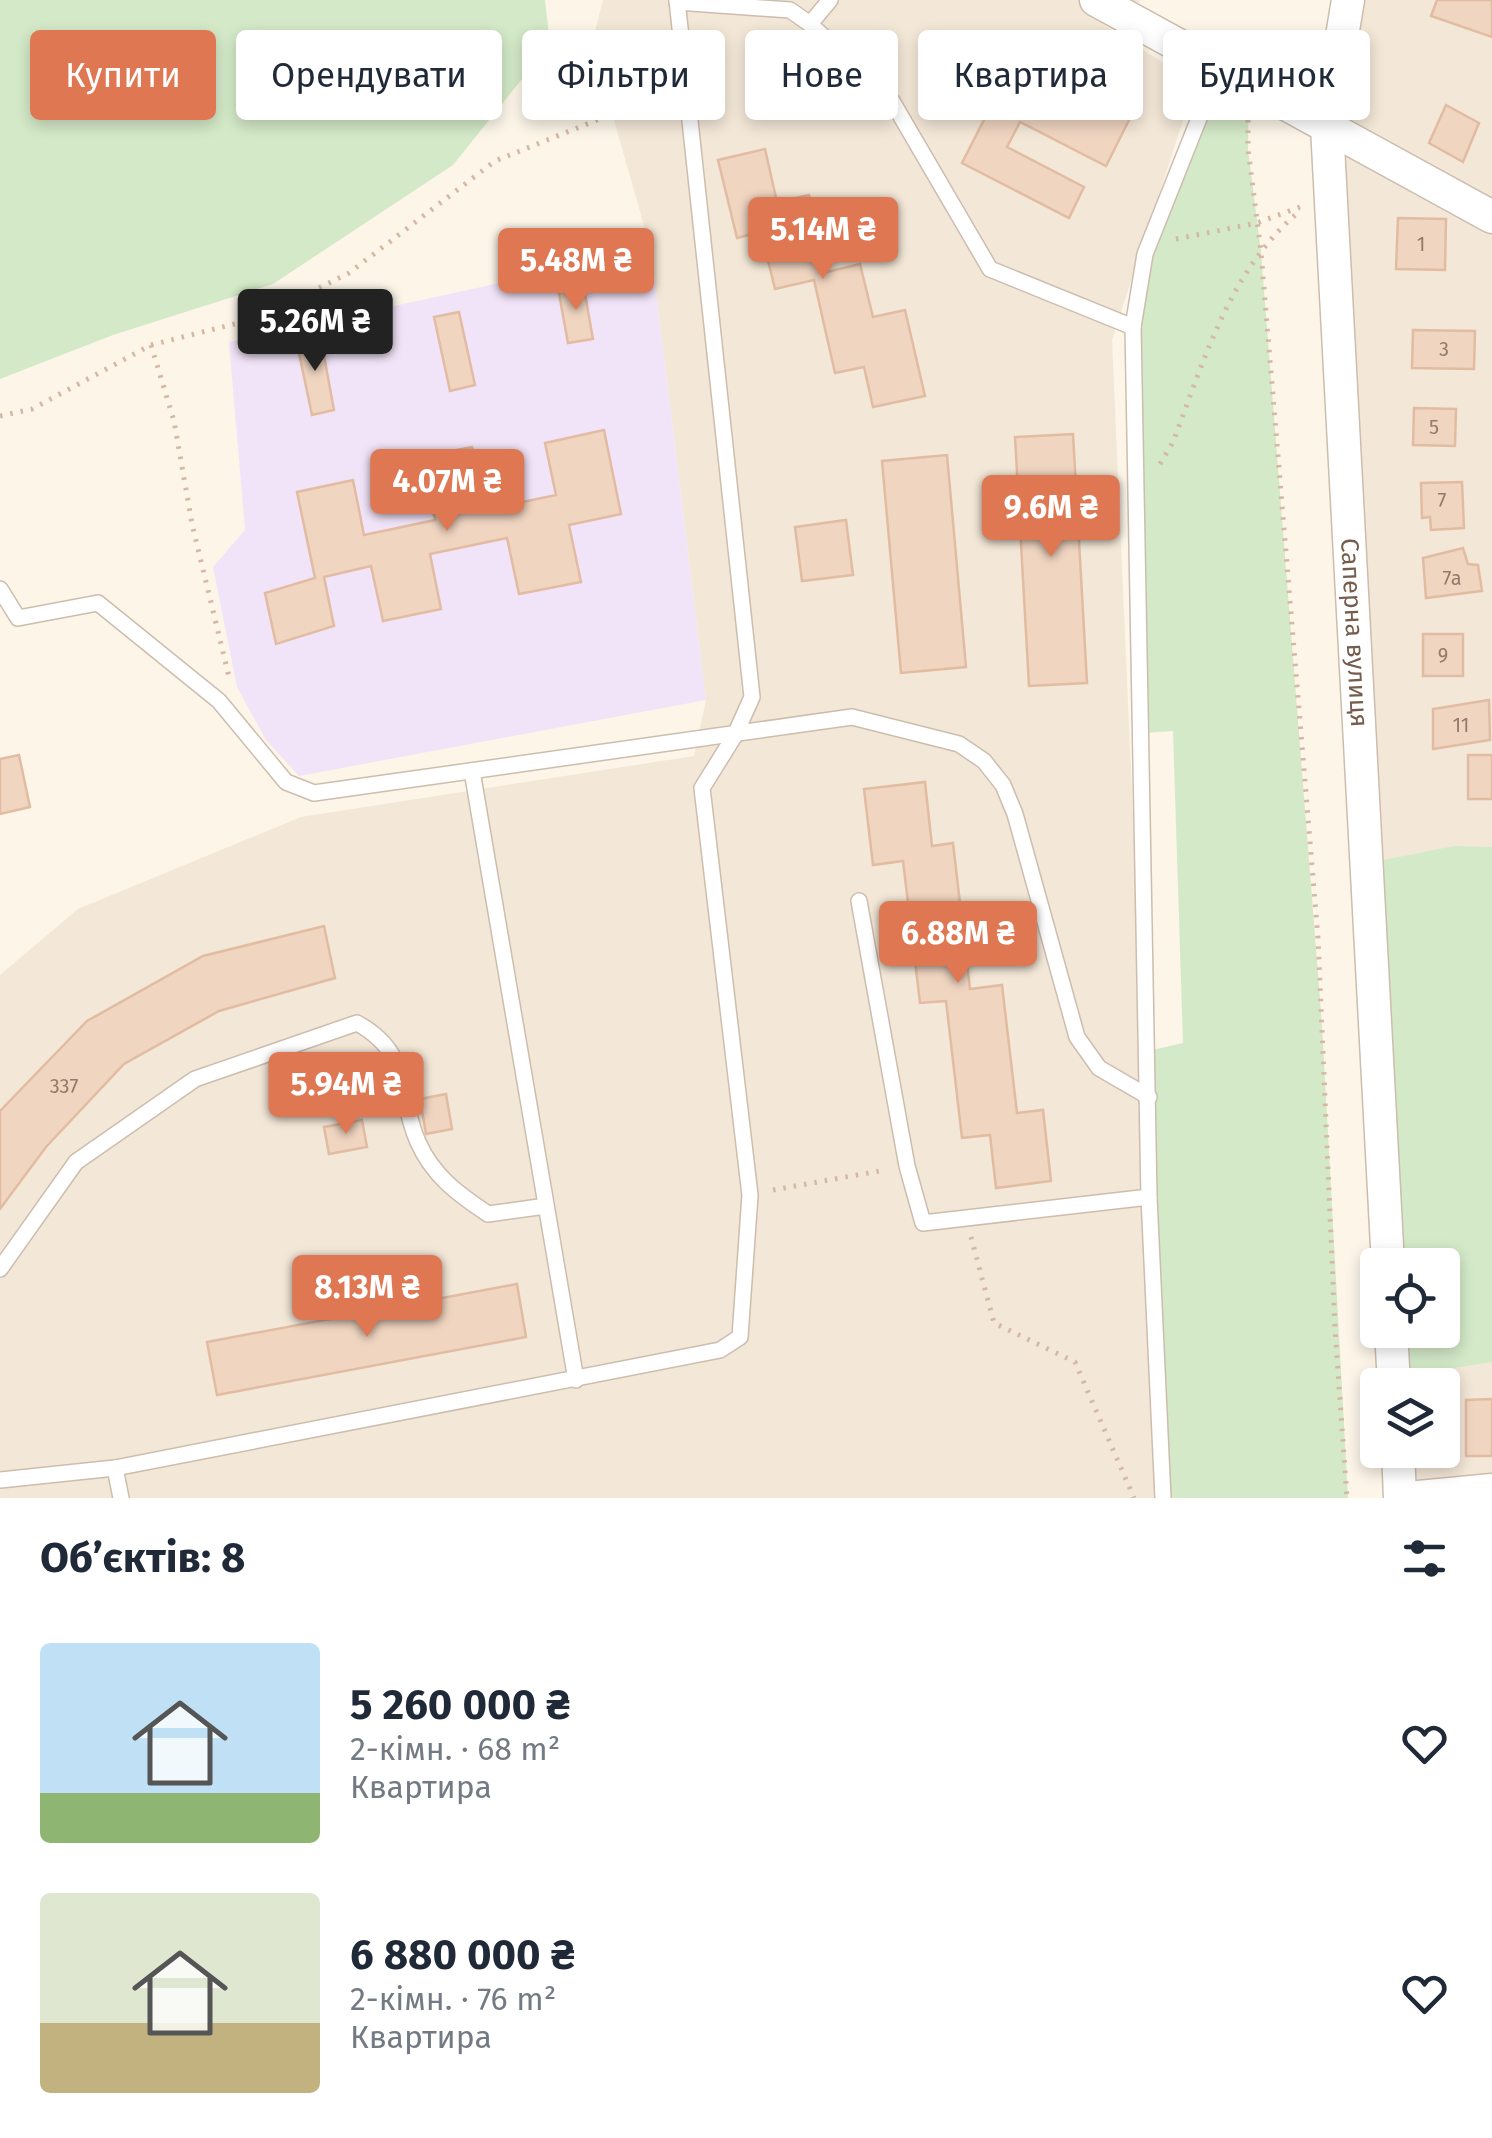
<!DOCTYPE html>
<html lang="uk">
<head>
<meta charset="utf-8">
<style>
  body { margin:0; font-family:"Fira Sans",sans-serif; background:#f6f6f7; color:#1f2937; height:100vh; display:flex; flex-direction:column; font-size:38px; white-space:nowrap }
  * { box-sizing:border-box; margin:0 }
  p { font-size:32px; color:#747a83 }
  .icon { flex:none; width:55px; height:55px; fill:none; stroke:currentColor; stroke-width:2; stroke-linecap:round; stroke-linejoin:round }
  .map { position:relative; height:1498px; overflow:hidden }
  .panel { display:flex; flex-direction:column; background:#fff; flex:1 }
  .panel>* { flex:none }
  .hud { position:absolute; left:30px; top:30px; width:1432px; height:90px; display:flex; gap:20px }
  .controls { position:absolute; left:1360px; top:1248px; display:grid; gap:20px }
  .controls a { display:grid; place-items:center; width:100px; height:100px; border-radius:10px; background:#fff; box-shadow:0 5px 15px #0003; font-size:50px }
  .price { position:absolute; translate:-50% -85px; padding:0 22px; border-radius:10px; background:#e07753; color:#fff; font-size:32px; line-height:65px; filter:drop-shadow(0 2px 5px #0008) }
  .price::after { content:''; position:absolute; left:50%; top:60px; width:30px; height:22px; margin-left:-15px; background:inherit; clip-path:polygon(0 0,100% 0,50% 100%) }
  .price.current { background:#222; color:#fff }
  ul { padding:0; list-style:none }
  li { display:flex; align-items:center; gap:30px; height:250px; padding:0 40px }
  li span { display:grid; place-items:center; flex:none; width:280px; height:200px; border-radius:10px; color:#555 }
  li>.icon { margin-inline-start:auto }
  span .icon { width:120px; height:120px; fill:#fffc; stroke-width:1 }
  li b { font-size:42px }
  h2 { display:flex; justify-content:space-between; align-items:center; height:120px; padding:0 40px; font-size:42px }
  .pill { padding:0 35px; border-radius:10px; background:#fff; box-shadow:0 5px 15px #0003; font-size:35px; line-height:90px }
  .pill.current { background:#e07753; color:#fff }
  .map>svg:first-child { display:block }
  .residential { fill:#f3e7d7 }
  .education { fill:#f2e4f8 }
  .green { fill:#d3e9c7 }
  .building { fill:#f0d5c1; stroke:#e2bca2; stroke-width:2.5 }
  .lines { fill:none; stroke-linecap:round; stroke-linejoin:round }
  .lane-casing { stroke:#cdbdae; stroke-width:18 }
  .street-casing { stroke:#cdbdae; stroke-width:35 }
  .path { stroke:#d5b8a4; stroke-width:5; stroke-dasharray:2.5 8; stroke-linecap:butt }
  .lane { stroke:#fff; stroke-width:15 }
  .street { stroke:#fff; stroke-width:32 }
  .labels { text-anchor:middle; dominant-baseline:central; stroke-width:8; stroke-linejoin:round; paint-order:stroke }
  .number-label { font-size:20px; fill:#947a6a }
  .street-label { font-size:25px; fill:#755c4d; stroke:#fef8ee }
</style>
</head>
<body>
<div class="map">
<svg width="1492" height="1498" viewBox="0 0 1492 1498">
  <rect width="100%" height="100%" fill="#fcf5e8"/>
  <g class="residential">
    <path d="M603 0H1141L1104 25 1195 83 1112 340 1163 1498H0V975L78 909 301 817 694 756 706 700 651 250 592 43Z"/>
    <path d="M1358 0H1492V1498H1416L1413 1450H1442V1385H1410L1406 1330H1442V1265H1403L1341 207Z"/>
  </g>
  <path class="education" d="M651 250 706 700 299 776 266 740 237 687 213 567 245 530 229 342Z"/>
  <g class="green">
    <path d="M0 0H545L550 44 453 165 273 284 113 335 0 379Z"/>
    <path d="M1219 66 1249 82 1248 149 1261 252 1322 1025 1348 1498H1163L1148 1051 1183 1043 1173 731 1142 733 1133 327 1145 253Z"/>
    <path d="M1454 846 1492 847V1362L1409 1375 1406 1330H1442V1265H1403L1379 861Z"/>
  </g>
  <g class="building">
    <path d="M1437 0H1492V37L1431 16Z"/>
    <path d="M1020 49 1135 108 1106 166 1020 122 1007 147 1084 187 1069 218 962 163Z"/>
    <path d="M1446 105 1479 123 1463 162 1429 143Z"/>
    <path d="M765 149 777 202 809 195 827 272 860 264 873 317 905 310 925 396 873 407 864 367 835 373 814 280 775 289 761 232 737 238 718 160Z"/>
    <path d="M1398 218 1446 219 1445 270 1396 269Z"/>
    <path d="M583 283 593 339 568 343 558 288Z"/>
    <path d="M459 312 475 385 450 391 434 317Z"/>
    <path d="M1413 330 1475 331 1474 369 1412 368Z"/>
    <path d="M320 334 334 410 312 415 296 339Z"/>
    <path d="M1414 408 1456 409 1455 446 1413 445Z"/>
    <path d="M604 430 621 514 569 525 581 582 519 594 507 538 430 554 441 609 383 621 371 566 324 577 334 626 276 644 265 593 315 578 297 492 353 480 364 535 435 520 422 457 472 447 485 510 556 495 545 443Z"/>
    <path d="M1073 434 1087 683 1029 686 1015 437Z"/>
    <path d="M947 455 966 667 901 673 882 461Z"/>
    <path d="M1462 482 1464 528 1431 530 1430 517 1422 518 1421 483Z"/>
    <path d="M846 520 853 575 802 581 795 527Z"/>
    <path d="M1463 548 1468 564 1478 565 1482 591 1426 598 1423 558Z"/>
    <rect x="1423" y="634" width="40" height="42"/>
    <path d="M1489 700 1490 740 1433 749V709Z"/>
    <path d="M19 755 30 807 0 814V759Z"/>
    <rect x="1468" y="755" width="24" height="44"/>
    <path d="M925 782 932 846 953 843 970 989 1002 985 1017 1113 1043 1110 1051 1181 996 1188 990 1135 962 1138 946 1001 920 1003 903 861 873 865 864 789Z"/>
    <path d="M324 926 335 978 219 1011 124 1064 46 1147 0 1209V1111L87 1021 203 956Z"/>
    <path d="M446 1094 452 1129 426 1134 420 1099Z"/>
    <path d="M362 1120 367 1147 329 1154 324 1127Z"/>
    <path d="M517 1284 526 1337 217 1395 207 1342Z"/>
    <path d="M1492 1399V1456H1466V1400Z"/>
  </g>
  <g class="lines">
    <defs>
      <g id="lane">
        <path d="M677 2 790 10 810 24 892 101 990 269 1133 327"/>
        <path d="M810 24 830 0"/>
        <path d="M0 589 18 618 98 603 219 701 286 782 314 793 852 717 959 744 984 761 1003 785 1015 814 1077 1037 1099 1068 1149 1097"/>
        <path d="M472 771 576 1380"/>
        <path d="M859 901 907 1166 923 1223 1149 1197"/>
        <path d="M0 1269 76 1162 195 1079 357 1023C413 1054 396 1093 418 1142 433 1176 458 1194 488 1214L546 1206"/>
        <path d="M115 1468 121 1498"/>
        <path d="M0 1480 115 1468 720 1350 740 1337 750 1195 702 788 735 735 752 697 677 0"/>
        <path d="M1163 1498 1149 1197 1133 327 1145 254 1219 68"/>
      </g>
      <g id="street">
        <path d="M1096 0 1492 217"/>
        <path id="s1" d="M1348 0 1327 127 1388 1265"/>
        <path d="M1391 1330 1394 1385"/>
        <path d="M1398 1450 1400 1498"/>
        <path d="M1408 1498 1492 1490"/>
      </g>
    </defs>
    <use href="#lane" class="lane-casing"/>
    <use href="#street" class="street-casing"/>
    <g class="path">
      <path d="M1248 120V149L1261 252 1318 938 1335 1329 1347 1498"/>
      <path d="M1176 239 1257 223 1300 207"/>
      <path d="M151 345 258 318 349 273 495 161 607 116 664 84"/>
      <path d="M0 416 32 409 151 345 174 421 192 524 230 681"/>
      <path d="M1160 464 1173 442C1204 360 1231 267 1301 210"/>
      <path d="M773 1190 885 1170"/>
      <path d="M971 1237 994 1323 1075 1362 1134 1498"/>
    </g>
    <use href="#lane" class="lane"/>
    <use href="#street" class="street"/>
  </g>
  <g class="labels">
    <g class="number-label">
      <text x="1421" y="244">1</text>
      <text x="1444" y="349">3</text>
      <text x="1434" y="427">5</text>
      <text x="1442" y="500">7</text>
      <text x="1452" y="578">7а</text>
      <text x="1443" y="655">9</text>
      <text x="1461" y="725">11</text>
      <text x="64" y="1086">337</text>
    </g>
    <g class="street-label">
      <text stroke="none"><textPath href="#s1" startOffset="635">Саперна вулиця</textPath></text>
    </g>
  </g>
</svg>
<div class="controls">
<a><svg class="icon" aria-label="locate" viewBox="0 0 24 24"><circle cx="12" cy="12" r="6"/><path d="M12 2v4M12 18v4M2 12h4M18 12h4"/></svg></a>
<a><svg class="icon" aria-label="layers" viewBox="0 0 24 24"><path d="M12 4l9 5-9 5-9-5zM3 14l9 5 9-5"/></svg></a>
</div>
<b class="price" style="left:823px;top:282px">5.14M ₴</b>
<b class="price" style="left:576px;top:313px">5.48M ₴</b>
<b class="price current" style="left:315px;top:374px">5.26M ₴</b>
<b class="price" style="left:447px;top:534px">4.07M ₴</b>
<b class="price" style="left:1051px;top:560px">9.6M ₴</b>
<b class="price" style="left:958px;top:986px">6.88M ₴</b>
<b class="price" style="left:346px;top:1137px">5.94M ₴</b>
<b class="price" style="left:367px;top:1340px">8.13M ₴</b>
<div class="hud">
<a class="pill current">Купити</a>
<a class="pill">Орендувати</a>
<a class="pill">Фільтри</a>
<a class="pill">Нове</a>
<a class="pill">Квартира</a>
<a class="pill">Будинок</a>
</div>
</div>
<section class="panel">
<h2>Об’єктів: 8<svg class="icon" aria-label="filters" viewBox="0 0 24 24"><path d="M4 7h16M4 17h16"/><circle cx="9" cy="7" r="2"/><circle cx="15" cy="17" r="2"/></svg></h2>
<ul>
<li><span style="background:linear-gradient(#bfe0f5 75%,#8fb573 0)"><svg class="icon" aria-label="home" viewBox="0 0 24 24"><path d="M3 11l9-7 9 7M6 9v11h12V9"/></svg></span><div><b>5 260 000 ₴</b><p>2-кімн. · 68 m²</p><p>Квартира</p></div><svg class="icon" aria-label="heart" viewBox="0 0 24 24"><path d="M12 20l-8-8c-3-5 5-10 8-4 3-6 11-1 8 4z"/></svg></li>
<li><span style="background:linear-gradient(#dfe7d0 65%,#c2b280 0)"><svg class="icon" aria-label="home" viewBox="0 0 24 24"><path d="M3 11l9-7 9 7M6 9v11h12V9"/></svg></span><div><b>6 880 000 ₴</b><p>2-кімн. · 76 m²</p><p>Квартира</p></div><svg class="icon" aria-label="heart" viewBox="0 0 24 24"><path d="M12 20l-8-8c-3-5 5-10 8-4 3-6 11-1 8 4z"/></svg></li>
</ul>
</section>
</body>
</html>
